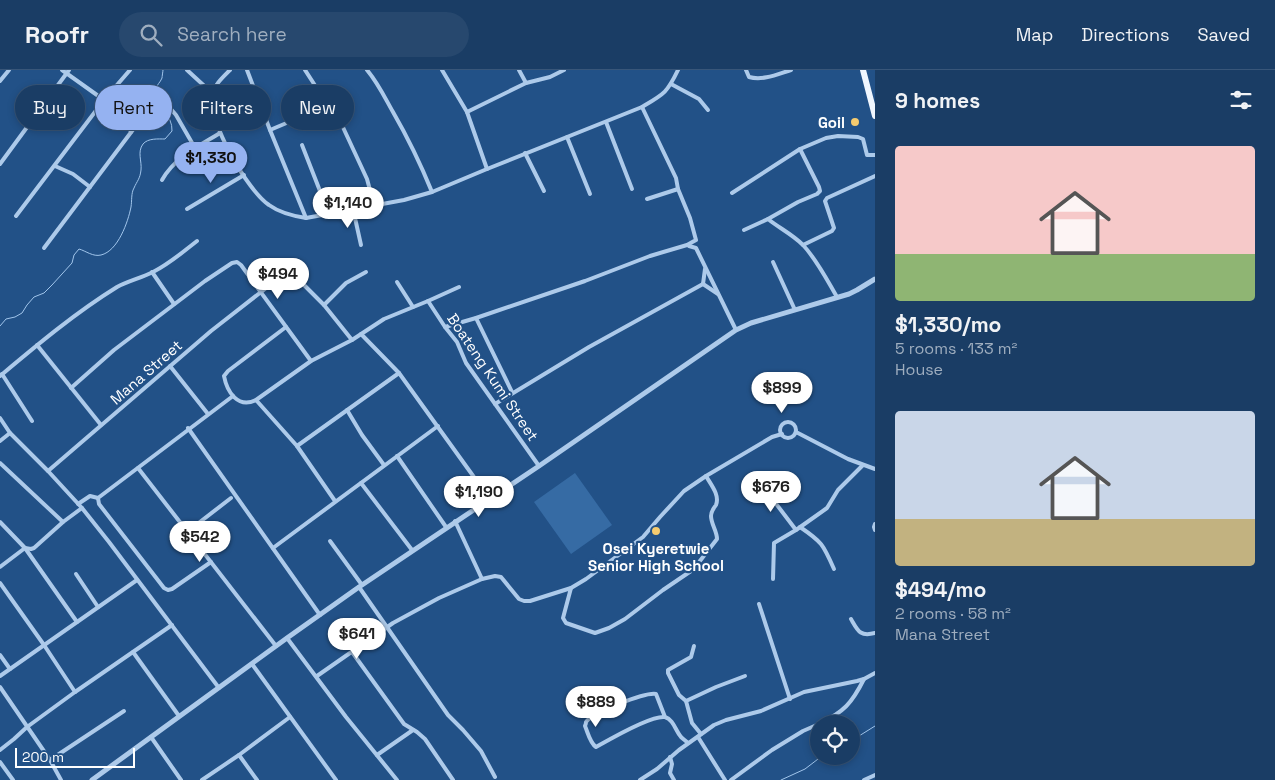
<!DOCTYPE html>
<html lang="en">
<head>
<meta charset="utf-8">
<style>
  body { margin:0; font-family:"Space Grotesk",sans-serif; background:#27486e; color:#f1f3f6; height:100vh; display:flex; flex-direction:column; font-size:19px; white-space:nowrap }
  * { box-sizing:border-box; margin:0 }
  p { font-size:16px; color:#9faebf }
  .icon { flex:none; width:28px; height:28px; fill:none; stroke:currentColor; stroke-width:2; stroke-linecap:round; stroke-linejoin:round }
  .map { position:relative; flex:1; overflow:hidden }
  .panel { display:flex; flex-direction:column; background:#1a3d65; width:400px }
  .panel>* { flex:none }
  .top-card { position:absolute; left:15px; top:15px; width:475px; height:45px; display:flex; gap:10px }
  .controls { position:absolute; left:810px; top:645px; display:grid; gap:10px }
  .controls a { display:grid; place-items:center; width:50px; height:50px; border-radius:50%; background:#1a3d65; box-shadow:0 2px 8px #0003,0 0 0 1px #385679; font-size:25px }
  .scale { position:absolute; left:15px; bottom:12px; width:120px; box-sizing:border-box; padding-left:5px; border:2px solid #fff; border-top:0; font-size:14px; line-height:18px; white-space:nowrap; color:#fff; -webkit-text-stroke:4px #225187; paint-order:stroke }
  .price { position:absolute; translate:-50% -42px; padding:0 11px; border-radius:18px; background:#fff; color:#222; font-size:16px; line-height:32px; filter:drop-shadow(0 1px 2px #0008) }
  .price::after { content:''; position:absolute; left:50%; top:30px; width:15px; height:11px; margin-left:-8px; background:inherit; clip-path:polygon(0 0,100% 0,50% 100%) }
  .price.selected { background:#95b2f1; color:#111 }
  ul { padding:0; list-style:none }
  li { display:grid; align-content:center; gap:10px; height:265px; padding:0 20px }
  li span { display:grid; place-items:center; height:155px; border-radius:5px; color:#555 }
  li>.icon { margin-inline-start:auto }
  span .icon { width:90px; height:90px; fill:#fffc; stroke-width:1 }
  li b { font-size:21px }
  h2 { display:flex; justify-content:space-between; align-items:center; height:60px; padding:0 20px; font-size:21px }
  .chip { padding:0 18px; border-radius:22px; background:#1a3d65; box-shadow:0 2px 8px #0003,0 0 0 1px #385679; font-size:18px; line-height:45px }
  .chip.selected { background:#95b2f1; color:#111 }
  header { display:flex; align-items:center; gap:30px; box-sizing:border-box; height:70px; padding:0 25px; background:#1a3d65; border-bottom:1px solid #385679 }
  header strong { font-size:24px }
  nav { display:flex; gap:28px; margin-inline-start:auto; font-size:18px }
  .search { width:350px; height:45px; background:#27486e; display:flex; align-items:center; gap:12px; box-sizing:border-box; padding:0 18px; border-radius:28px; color:#9faebf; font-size:19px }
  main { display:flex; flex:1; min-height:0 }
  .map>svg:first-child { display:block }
  .green { fill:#366ba4 }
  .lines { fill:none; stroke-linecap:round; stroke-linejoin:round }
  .stream { stroke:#a1c5eb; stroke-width:1 }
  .minor { stroke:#adcaea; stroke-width:4 }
  .tertiary { stroke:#adcaea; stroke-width:5 }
  .primary { stroke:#f0f6fe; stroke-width:6 }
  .poi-dot { fill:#f5cb6f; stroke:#225187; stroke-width:2 }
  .labels { text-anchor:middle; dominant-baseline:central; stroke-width:4.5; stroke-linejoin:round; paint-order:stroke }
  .poi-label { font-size:15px; font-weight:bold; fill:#fff; stroke:#225187; text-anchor:end }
  .street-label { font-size:15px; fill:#fff; stroke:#225187 }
</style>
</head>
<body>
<header>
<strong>Roofr</strong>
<div class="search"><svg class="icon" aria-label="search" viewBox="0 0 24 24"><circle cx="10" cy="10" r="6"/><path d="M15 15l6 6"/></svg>Search here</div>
<nav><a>Map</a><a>Directions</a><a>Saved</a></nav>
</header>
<main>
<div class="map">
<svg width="875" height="710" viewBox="0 0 875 710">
  <rect width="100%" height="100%" fill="#225187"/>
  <path class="green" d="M575 403 612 455 571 484 534 432Z"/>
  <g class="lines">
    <g class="stream">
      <path d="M0 256 6 249 15 247 22 243 27 235 34 227 44 223 52 215 72 193 74 185 79 179C86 181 93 187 101 185 118 181 128 152 131 137 132 131 131 123 134 118 137 111 140 109 141 100 142 91 137 82 143 74 148 68 158 69 165 69L172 61C173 45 156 36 156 19 157 14 160 13 162 8 162 7 163 1 163 0"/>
      <path d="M851 671 875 656"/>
      <path d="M781 710 805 699 822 686"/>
    </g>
    <g class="minor">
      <path d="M62 0 104 30 124 46 131 62"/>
      <path d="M187 0 212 23"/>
      <path d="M230 0C223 7 214 15 212 25 208 52 247 120 269 135 280 143 293 146 306 148L404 130 432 122 487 99 642 37C664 24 667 23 678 0"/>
      <path d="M247 0 270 60 306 148"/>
      <path d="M305 0 316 17 341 53 367 109 374 135"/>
      <path d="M367 0C378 13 385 28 393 42 408 68 421 95 432 122"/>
      <path d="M442 0 467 42 487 99"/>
      <path d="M519 0 526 13"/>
      <path d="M746 0 749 7C763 11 778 4 791 0"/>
      <path d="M0 11 9 0"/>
      <path d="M671 14 699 29 708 40"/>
      <path d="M164 31 176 45 195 78"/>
      <path d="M642 37 676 108 678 119"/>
      <path d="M467 42 526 13 550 7 564 0"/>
      <path d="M606 52 632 119"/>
      <path d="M270 60 329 35"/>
      <path d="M567 67 590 124"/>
      <path d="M302 75 329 144"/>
      <path d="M800 79 826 68 838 66 858 67 863 69 867 85H875"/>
      <path d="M525 83 544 121"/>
      <path d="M0 94 69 0"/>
      <path d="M55 96 73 104 90 117"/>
      <path d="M162 110C175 87 199 76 220 63"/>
      <path d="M732 123 800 79 819 117 820 121 817 124 798 132 768 149"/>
      <path d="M187 139 244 105"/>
      <path d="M353 139 361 175"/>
      <path d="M16 146 104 30 130 0"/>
      <path d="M744 160 768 149C779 158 792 164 803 175 817 190 827 210 837 227"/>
      <path d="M803 175 832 161 834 158 825 131 827 128 875 106"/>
      <path d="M689 176 696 178 736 260"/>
      <path d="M44 178 138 53V51L124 46"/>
      <path d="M773 192 795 240"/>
      <path d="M152 202 174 234"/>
      <path d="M397 212 413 237"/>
      <path d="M703 214 718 224"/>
      <path d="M703 214 705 199"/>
      <path d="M428 231 445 257 457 272 466 293 539 396"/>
      <path d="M324 235 346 213 366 202"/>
      <path d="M476 248 512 322"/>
      <path d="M286 257 228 301 224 306C227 322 238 339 256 330L311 291 352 270 384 249 428 231 459 217"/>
      <path d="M445 257 476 248 585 211 650 186 687 175 696 170 690 148 678 119 647 129"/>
      <path d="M361 264 399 303 489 428"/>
      <path d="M37 275 101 355"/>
      <path d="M170 296 208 344"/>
      <path d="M2 304 32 351"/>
      <path d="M0 306C37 275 75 243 117 217 128 211 141 208 153 202 169 194 183 182 197 171"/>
      <path d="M71 318 114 280 205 211 232 193 237 192 241 195 311 291"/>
      <path d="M256 330 297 376 335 431"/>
      <path d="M495 334 589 277 703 214"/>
      <path d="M347 340 362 365 384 395"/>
      <path d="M0 348 10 363 48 401 82 438 109 472 219 618"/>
      <circle cx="788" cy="360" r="8"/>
      <path d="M188 358 320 545"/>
      <path d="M796 362 848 389 875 399"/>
      <path d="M0 371 10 363"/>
      <path d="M297 376 399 303"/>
      <path d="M397 386 446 457"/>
      <path d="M0 393 63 452"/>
      <path d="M138 398 276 576"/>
      <path d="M48 401 211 261 284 204H292L296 207 324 235 352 270"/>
      <path d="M361 413 412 480"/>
      <path d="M761 414 796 460"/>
      <path d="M78 434 90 426 98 428"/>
      <path d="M455 451 482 509"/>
      <path d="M0 452 25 478 77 552"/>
      <path d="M875 454 874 457 875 460"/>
      <path d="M800 457C822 472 823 474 834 499"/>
      <path d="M187 462 231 428"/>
      <path d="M330 471 362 515"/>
      <path d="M273 478 438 356"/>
      <path d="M211 492 172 519 168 520 164 518 99 434 98 428 233 326"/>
      <path d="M0 497 25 478 31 479 34 478 63 452 82 438"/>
      <path d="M76 504 98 537"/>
      <path d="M773 509 774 473 796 460 827 438 838 420 863 395"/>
      <path d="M0 513 44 575 75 622"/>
      <path d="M359 517 448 645 463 660 481 681 495 707"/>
      <path d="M571 518 563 548 566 553 595 563 609 558 625 549 663 520 691 501 696 496 717 469C717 461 711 454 711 446 711 441 714 438 716 435 720 425 711 415 706 406"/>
      <path d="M759 534 790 629"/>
      <path d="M851 549C858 561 860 567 875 563"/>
      <path d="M287 568 346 647 397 710"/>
      <path d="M694 576 691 587 668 600V603L679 625 686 631 692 653 701 664"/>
      <path d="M133 582 179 646"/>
      <path d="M352 582 404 654 417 662 425 669 453 710"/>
      <path d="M0 585 10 599"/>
      <path d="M252 594 336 710"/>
      <path d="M0 606 137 510"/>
      <path d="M317 606 393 553 439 528 482 509 495 506 501 507 519 529 524 531H530L571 518 586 509 643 467 660 447 684 421 706 406 772 367 782 364"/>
      <path d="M0 617 50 690 61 710"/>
      <path d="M686 631 716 617 745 606"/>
      <path d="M665 647C651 645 610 669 596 677 590 673 588 663 585 656 586 654 586 653 586 652 592 643 645 622 656 624L665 647C674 650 675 660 681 667 683 669 686 671 688 673"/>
      <path d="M819 654C844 642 852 633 864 609"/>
      <path d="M151 667 181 710"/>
      <path d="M698 667 725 710"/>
      <path d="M0 680 14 669 27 657 75 622 172 555"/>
      <path d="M239 685 257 710"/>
      <path d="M377 685 413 660"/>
      <path d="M670 687 672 694 670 703 674 710"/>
      <path d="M50 690 124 641"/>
      <path d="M0 692 13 710"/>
      <path d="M202 710 239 685 290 647"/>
      <path d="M640 710 657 699 679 680 714 655 726 650 761 641 804 622 857 611 864 609 875 603"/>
      <path d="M731 710 772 680 803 661 819 654"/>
      <path d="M864 710 875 705"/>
    </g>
    <path class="tertiary" d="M92 710 287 568 359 517 539 396 736 260 751 253 849 224 857 220 875 209"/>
    <path class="primary" d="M863 0 875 46"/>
  </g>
  <g class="poi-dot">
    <circle cx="855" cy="52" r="5"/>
    <circle cx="656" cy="461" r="5"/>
  </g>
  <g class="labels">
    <g class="poi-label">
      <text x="845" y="52">Goil</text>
      <text x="656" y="478" text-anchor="middle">Osei Kyeretwie<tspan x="656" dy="17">Senior High School</tspan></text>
    </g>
    <g class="street-label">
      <text transform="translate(146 302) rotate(-41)">Mana Street</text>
      <text transform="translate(493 307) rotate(56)">Boateng Kumi Street</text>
    </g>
  </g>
</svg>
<div class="controls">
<a><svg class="icon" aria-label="locate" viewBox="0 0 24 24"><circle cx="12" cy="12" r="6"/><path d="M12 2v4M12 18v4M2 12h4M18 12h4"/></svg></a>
</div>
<div class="scale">200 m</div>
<b class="price selected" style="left:211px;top:114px">$1,330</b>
<b class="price" style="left:348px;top:159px">$1,140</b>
<b class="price" style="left:278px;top:230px">$494</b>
<b class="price" style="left:782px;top:344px">$899</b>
<b class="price" style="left:771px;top:443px">$676</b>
<b class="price" style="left:479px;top:448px">$1,190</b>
<b class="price" style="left:200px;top:493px">$542</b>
<b class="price" style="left:357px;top:590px">$641</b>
<b class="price" style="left:596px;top:658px">$889</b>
<div class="top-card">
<a class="chip">Buy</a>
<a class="chip selected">Rent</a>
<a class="chip">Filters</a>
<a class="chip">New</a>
</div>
</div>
<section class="panel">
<h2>9 homes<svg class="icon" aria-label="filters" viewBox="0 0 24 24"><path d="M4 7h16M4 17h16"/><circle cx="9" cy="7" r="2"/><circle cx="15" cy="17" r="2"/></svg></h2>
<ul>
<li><span style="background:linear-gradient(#f6c9c9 70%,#8fb573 0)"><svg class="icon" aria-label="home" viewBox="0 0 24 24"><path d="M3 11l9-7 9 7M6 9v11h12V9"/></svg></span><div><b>$1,330/mo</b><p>5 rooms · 133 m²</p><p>House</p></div></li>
<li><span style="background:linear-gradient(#c9d6e8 70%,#c2b280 0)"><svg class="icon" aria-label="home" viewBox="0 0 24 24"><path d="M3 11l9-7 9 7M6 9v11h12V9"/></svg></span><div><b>$494/mo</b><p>2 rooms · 58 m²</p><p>Mana Street</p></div></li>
</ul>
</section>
</main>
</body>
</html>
